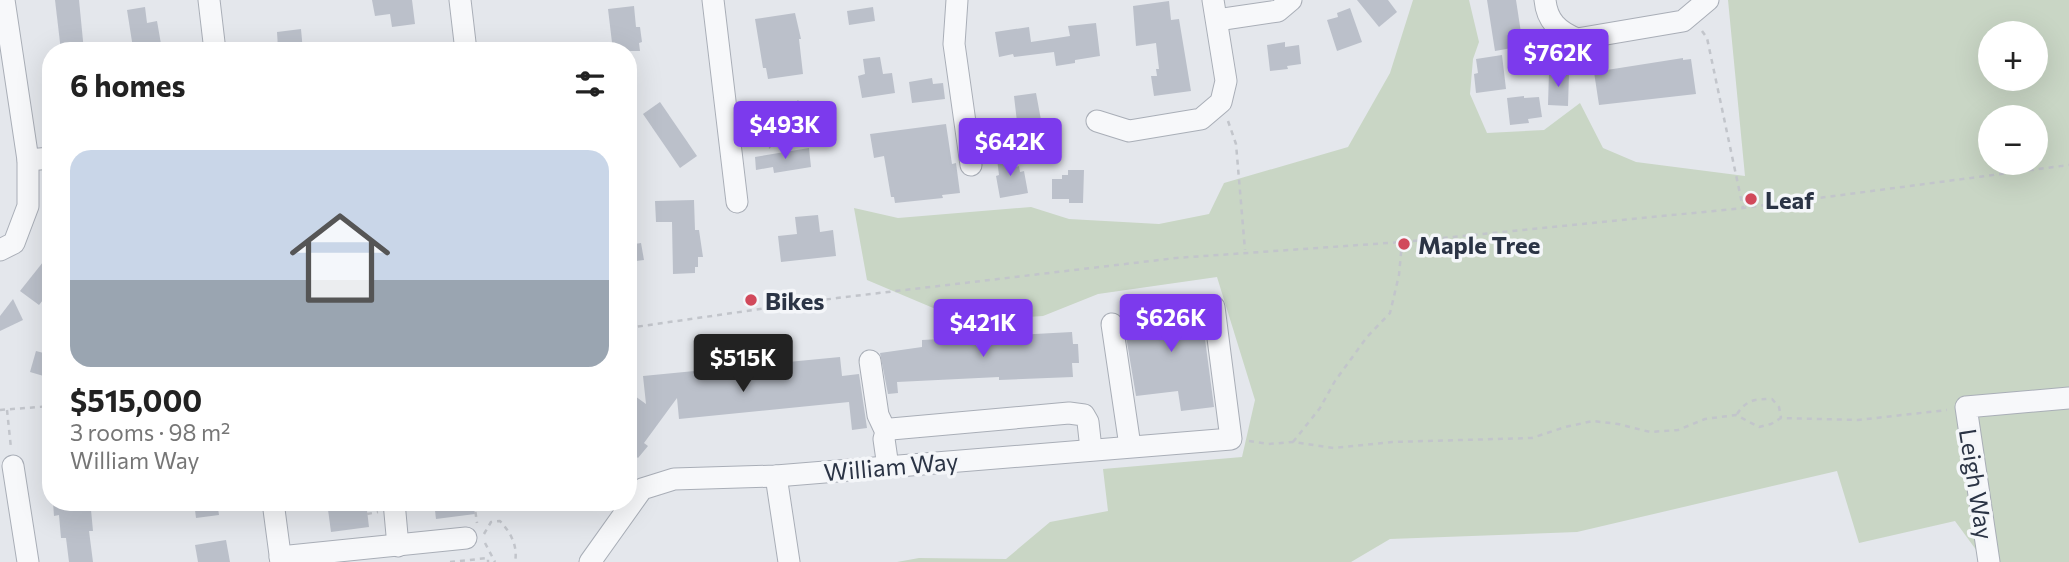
<!DOCTYPE html>
<html lang="en">
<head>
<meta charset="utf-8">
<style>
  body { margin:0; font-family:Commissioner,sans-serif; background:#f6f6f6; color:#222; height:100vh; display:flex; flex-direction:column; font-size:26px; white-space:nowrap }
  * { box-sizing:border-box; margin:0 }
  p { font-size:23px; color:#767676 }
  .icon { flex:none; width:38px; height:38px; fill:none; stroke:currentColor; stroke-width:2; stroke-linecap:round; stroke-linejoin:round }
  .map { position:relative; flex:1; overflow:hidden }
  .drawer { position:absolute; left:42px; top:42px; width:595px; height:469px; display:flex; flex-direction:column; background:#fff; border-radius:28px; box-shadow:0 7px 28px #0002 }
  .drawer>* { flex:none }
  .fabs { position:absolute; left:1978px; top:21px; display:grid; gap:14px }
  .fabs a { display:grid; place-items:center; width:70px; height:70px; border-radius:50%; background:#fff; box-shadow:0 7px 28px #0002; font-size:35px }
  .price { position:absolute; translate:-50% -60px; padding:0 16px; border-radius:7px; background:#7c3aed; color:#fff; font-size:23px; line-height:46px; filter:drop-shadow(0 2px 4px #0008) }
  .price::after { content:''; position:absolute; left:50%; top:42px; width:21px; height:16px; margin-left:-10px; background:inherit; clip-path:polygon(0 0,100% 0,50% 100%) }
  .price.on { background:#222; color:#fff }
  ul { padding:0; list-style:none }
  li { display:grid; align-content:center; gap:14px; height:371px; padding:0 28px }
  li+li { border-top:2px solid #e0e0e0 }
  li span { display:grid; place-items:center; height:217px; border-radius:21px; color:#555 }
  li>.icon { margin-inline-start:auto }
  span .icon { width:126px; height:126px; fill:#fffc; stroke-width:1 }
  li b { font-size:30px }
  h2 { display:flex; justify-content:space-between; align-items:center; height:84px; padding:0 28px; font-size:30px }
  .map>svg:first-child { display:block }
  .green { fill:#c9d6c5; fill-rule:evenodd }
  .building { fill:#bbc0ca }
  .lines { fill:none; stroke-linecap:round; stroke-linejoin:round }
  .minor-casing { stroke:#a9aeb7; stroke-width:23 }
  .path { stroke:#c2c5cb; stroke-width:2.5; stroke-dasharray:5 5; stroke-linecap:butt }
  .minor { stroke:#f7f8fa; stroke-width:21 }
  .poi-dot { fill:#d1495b; stroke:#f4f6f9; stroke-width:2.5 }
  .labels { text-anchor:middle; dominant-baseline:central; stroke-width:7; stroke-linejoin:round; paint-order:stroke }
  .poi-label { font-size:24px; font-weight:bold; fill:#2b3445; stroke:#f4f6f9; text-anchor:start }
  .street-label { font-size:24px; fill:#2b3445; stroke:#f4f6f9 }
</style>
</head>
<body>
<div class="map">
<svg width="2069" height="562" viewBox="0 0 2069 562">
  <rect width="100%" height="100%" fill="#e4e7ec"/>
  <path class="green" d="M1413 0H1469L1479 42 1473 59 1470 94 1487 133 1544 130 1580 103 1603 148 1636 162 1745 176 1728 0H2069V562H1985L1955 521 1859 543 1837 471 1577 532 1390 539 1351 562H897L919 558 1006 559 1050 522 1108 511 1103 469 1242 457 1255 400 1217 277 1098 294 1043 316 964 321 867 280 854 208 898 218 1031 207 1069 219 1159 224 1209 214 1224 183 1348 147 1390 73ZM1990 33H2035V79H1990ZM1990 117H2035V163H1990Z"/>
  <g class="building">
    <path d="M55 0H79L84 51H61Z"/>
    <path d="M372 0H412L415 24 392 27 390 14 375 16Z"/>
    <path d="M1357 0H1388L1397 12 1379 27Z"/>
    <path d="M1487 0H1516L1523 46 1495 51Z"/>
    <path d="M1169 1 1171 20 1179 19 1191 91 1154 96 1151 76H1157L1156 69H1159L1156 43 1136 46 1133 6Z"/>
    <path d="M634 6 636 27H640L642 42 639 43 640 51H613L608 9Z"/>
    <path d="M145 7 147 23 157 21 161 44 133 48 127 10Z"/>
    <path d="M873 7 875 21 849 25 847 11Z"/>
    <path d="M1350 8 1362 42 1337 51 1327 20 1338 17 1337 13Z"/>
    <path d="M795 13 801 39H799L803 74 768 79 766 68H763L755 19Z"/>
    <path d="M1096 23 1100 56 1075 60V63L1056 66 1054 52 1014 57 1013 54 999 57 995 32 1029 27 1031 42 1070 36 1068 26Z"/>
    <path d="M301 29 303 51 278 49 277 32Z"/>
    <path d="M1285 42V47L1299 45 1301 64 1287 66 1288 69 1270 71 1267 45Z"/>
    <path d="M1502 55 1506 89 1476 93 1474 74 1478 73 1476 59Z"/>
    <path d="M880 57 883 74 892 73 895 93 862 98 858 76 865 74 863 59Z"/>
    <path d="M1683 58V60L1691 59 1696 94 1599 105 1594 72Z"/>
    <path d="M1549 72 1569 73 1568 106 1548 105Z"/>
    <path d="M932 78 933 84 943 83 945 99 912 103 909 82Z"/>
    <path d="M1036 93 1041 120 1036 121 1039 136 1019 139 1014 96Z"/>
    <path d="M1524 96V98L1539 97 1542 117 1528 119 1529 123 1510 125 1507 98Z"/>
    <path d="M798 100 808 112 769 149 768 129Z"/>
    <path d="M660 102 697 156 680 168 643 114Z"/>
    <path d="M946 124 952 164 956 163 960 193 942 195 943 198 895 203 894 197H891L884 156 874 158 870 134Z"/>
    <path d="M809 148 811 167 774 173 773 167 756 170 755 157Z"/>
    <path d="M1014 156 1016 167 1019 166 1020 172 1024 171 1028 193 1000 198 996 176 999 175 997 159Z"/>
    <path d="M1068 170H1084L1083 203H1069V199H1052V179H1062V175H1068Z"/>
    <path d="M694 200 695 230H699L703 257H698V267H695V273L673 274 672 222H656L655 201Z"/>
    <path d="M818 215 820 232 833 230 836 256 781 262 778 236 797 234 795 217Z"/>
    <path d="M641 243 644 260 628 262V245Z"/>
    <path d="M51 252V290L39 305 20 291Z"/>
    <path d="M1206 296 1201 309 1214 407 1181 411 1178 391 1136 396 1123 318 1168 312 1167 301Z"/>
    <path d="M13 299 23 320 0 331V316Z"/>
    <path d="M1072 332 1073 344H1078L1079 363H1072L1073 377 999 380V377L897 382 898 393 888 394 880 353 922 347V340Z"/>
    <path d="M36 351 51 355 47 377 30 372Z"/>
    <path d="M840 357 842 376 859 374 867 428 852 430 849 402 679 419 677 398 644 443 648 446 638 458 628 450V391L646 404 643 376Z"/>
    <path d="M53 502H85L86 510H91L93 531H89L93 562H69L66 538H61L59 515 54 516Z"/>
    <path d="M194 502H217L219 515 196 518Z"/>
    <path d="M327 502H366L369 527 331 532Z"/>
    <path d="M434 502H473L475 514 436 519Z"/>
    <path d="M226 540 230 562H198L195 545Z"/>
  </g>
  <g class="lines">
    <defs>
      <g id="minor">
        <path d="M209 0 215 51"/>
        <path d="M460 0 466 51"/>
        <path d="M713 0 737 202"/>
        <path d="M957 0 954 44 971 165"/>
        <path d="M1545 0C1547 21 1558 31 1577 39L1683 21 1708 0"/>
        <path d="M1217 20 1278 11 1291 0"/>
        <path d="M1097 121 1129 131 1201 119 1221 102 1226 81 1213 0"/>
        <path d="M28 160 51 158"/>
        <path d="M0 250 14 243 28 206V160L4 0"/>
        <path d="M1112 324 1130 446"/>
        <path d="M870 361 878 415 886 432"/>
        <path d="M13 466 28 562"/>
        <path d="M888 467 884 439 886 432 891 429 1069 413 1084 415 1088 422 1091 449"/>
        <path d="M776 476 789 562"/>
        <path d="M273 502 281 562"/>
        <path d="M394 502 398 546"/>
        <path d="M280 557 466 538"/>
        <path d="M590 562 642 489 674 479 776 476 1231 439 1214 307"/>
        <path d="M1989 562 1966 407 2069 398"/>
      </g>
    </defs>
    <use href="#minor" class="minor-casing"/>
    <g class="path">
      <path d="M1702 31 1707 38 1743 208"/>
      <path d="M1228 121 1236 144 1245 250"/>
      <path d="M628 328 837 298 1176 258 1402 242 1743 208 2069 165"/>
      <path d="M0 410 51 406"/>
      <path d="M7 410 11 448"/>
      <path d="M1737 414C1747 399 1756 399 1772 399L1779 407 1781 418"/>
      <path d="M1249 441 1268 444 1293 442 1334 448 1392 442 1532 438 1565 427 1593 421 1618 424 1650 432 1678 430 1705 419 1736 415 1759 427 1771 424 1781 418 1858 420 1947 410"/>
      <path d="M1293 442 1320 408 1335 381 1367 337 1390 313 1399 275 1402 242"/>
      <path d="M474 502 477 523"/>
      <path d="M367 514 378 512"/>
      <path d="M484 534 491 522 500 521C511 533 518 546 515 562"/>
      <path d="M485 543 495 562"/>
      <path d="M450 562 488 558V562"/>
    </g>
    <use href="#minor" class="minor"/>
  </g>
  <g class="poi-dot">
    <circle cx="1751" cy="199" r="7"/>
    <circle cx="1404" cy="244" r="7"/>
    <circle cx="751" cy="300" r="7"/>
  </g>
  <g class="labels">
    <g class="poi-label">
      <text x="1765" y="199">Leaf</text>
      <text x="1418" y="244">Maple Tree</text>
      <text x="765" y="300">Bikes</text>
    </g>
    <g class="street-label">
      <text transform="translate(891 466) rotate(-5)">William Way</text>
      <text transform="translate(1977 484) rotate(81)">Leigh Way</text>
    </g>
  </g>
</svg>
<div class="fabs">
<a>+</a>
<a>−</a>
</div>
<b class="price" style="left:1558px;top:89px">$762K</b>
<b class="price" style="left:785px;top:161px">$493K</b>
<b class="price" style="left:1010px;top:178px">$642K</b>
<b class="price" style="left:1171px;top:354px">$626K</b>
<b class="price" style="left:983px;top:359px">$421K</b>
<b class="price on" style="left:743px;top:394px">$515K</b>
<section class="drawer">
<h2>6 homes<svg class="icon" aria-label="filters" viewBox="0 0 24 24"><path d="M4 7h16M4 17h16"/><circle cx="9" cy="7" r="2"/><circle cx="15" cy="17" r="2"/></svg></h2>
<ul>
<li><span style="background:linear-gradient(#c9d6e8 60%,#9aa5b1 0)"><svg class="icon" aria-label="home" viewBox="0 0 24 24"><path d="M3 11l9-7 9 7M6 9v11h12V9"/></svg></span><div><b>$515,000</b><p>3 rooms · 98 m²</p><p>William Way</p></div></li>
</ul>
</section>
</div>
</body>
</html>
